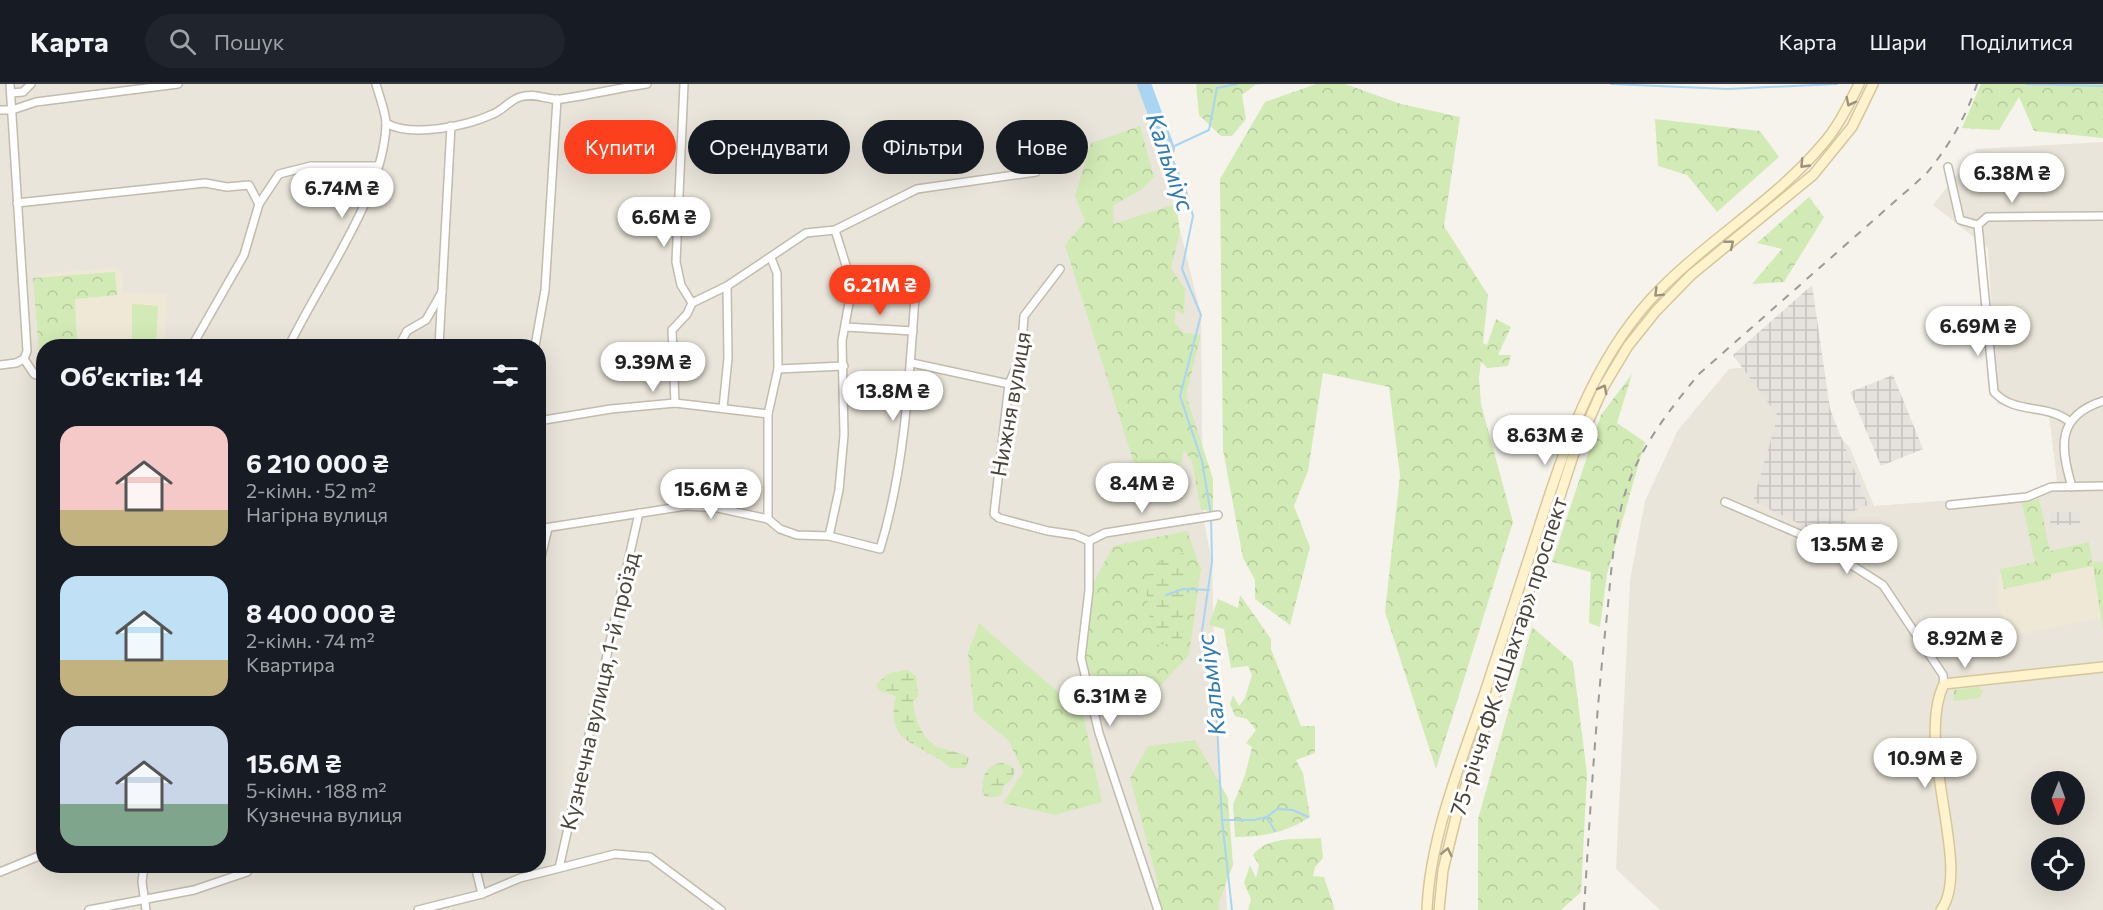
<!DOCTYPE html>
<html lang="uk">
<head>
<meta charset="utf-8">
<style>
  body { margin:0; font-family:Commissioner,sans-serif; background:#20242c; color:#f1f3f6; height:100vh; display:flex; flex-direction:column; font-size:22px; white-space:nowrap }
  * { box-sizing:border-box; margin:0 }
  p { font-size:20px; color:#9ea1a6 }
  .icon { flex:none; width:33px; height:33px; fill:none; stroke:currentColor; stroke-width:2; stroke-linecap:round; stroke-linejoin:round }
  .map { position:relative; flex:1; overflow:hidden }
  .details { position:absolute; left:36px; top:255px; width:510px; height:534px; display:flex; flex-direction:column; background:#171b24; border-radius:24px; box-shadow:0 6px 24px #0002 }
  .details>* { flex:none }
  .hud { position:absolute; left:564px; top:36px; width:570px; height:54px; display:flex; gap:12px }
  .needle { width:39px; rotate:181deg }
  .fabs { position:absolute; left:2031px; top:687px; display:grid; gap:12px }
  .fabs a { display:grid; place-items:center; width:54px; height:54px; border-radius:50%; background:#171b24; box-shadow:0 6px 24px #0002; font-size:30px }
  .price { position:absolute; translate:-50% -51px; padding:0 14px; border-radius:21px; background:#fff; color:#222; font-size:20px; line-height:39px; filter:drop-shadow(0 2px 3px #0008) }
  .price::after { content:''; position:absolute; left:50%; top:36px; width:18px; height:14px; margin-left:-9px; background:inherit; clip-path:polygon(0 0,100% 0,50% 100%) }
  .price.selected { background:#fc3f1d; color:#fff }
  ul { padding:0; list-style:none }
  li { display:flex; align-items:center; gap:18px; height:150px; padding:0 24px }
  li span { display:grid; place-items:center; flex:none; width:168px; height:120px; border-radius:18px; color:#555 }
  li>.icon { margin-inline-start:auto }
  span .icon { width:72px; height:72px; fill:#fffc; stroke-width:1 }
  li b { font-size:26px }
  h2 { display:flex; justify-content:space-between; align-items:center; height:72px; padding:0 24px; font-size:26px }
  .chip { padding:0 21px; border-radius:27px; background:#171b24; box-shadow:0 6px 24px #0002; font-size:21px; line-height:54px }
  .chip.selected { background:#fc3f1d; color:#fff }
  header { display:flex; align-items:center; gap:36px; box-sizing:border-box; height:84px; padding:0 30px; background:#171b24; border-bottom:2px solid #363941 }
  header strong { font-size:28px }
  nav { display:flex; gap:33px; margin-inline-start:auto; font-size:21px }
  .search { width:420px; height:54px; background:#20242c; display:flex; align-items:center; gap:15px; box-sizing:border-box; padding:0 21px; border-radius:33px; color:#9ea1a6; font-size:22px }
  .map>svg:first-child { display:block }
  .residential { fill:#eae5da; fill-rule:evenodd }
  .industrial { fill:url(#industrial-grid) }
  .education { fill:#efe8d6 }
  .grass { fill:url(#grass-tufts) }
  .forest { fill:url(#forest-crowns) }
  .wetland { fill:url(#wetland-marsh) }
  .pitch { fill:#d2eab5 }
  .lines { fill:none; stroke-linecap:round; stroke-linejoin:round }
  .stream { stroke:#a9d4f2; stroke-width:2 }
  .river { stroke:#a9d4f2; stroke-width:14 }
  .street-casing { stroke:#c2bbae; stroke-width:10 }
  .secondary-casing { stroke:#d6c79b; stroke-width:12 }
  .street { stroke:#fff; stroke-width:7 }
  .secondary { stroke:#fff3cd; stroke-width:9 }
  .rail { stroke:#9a9a9a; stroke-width:2; stroke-dasharray:8 8; stroke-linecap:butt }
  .oneway { stroke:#9c937c }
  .labels { text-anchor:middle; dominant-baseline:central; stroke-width:6; stroke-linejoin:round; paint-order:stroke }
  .street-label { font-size:22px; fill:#4b4439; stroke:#fff }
  .water-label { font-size:24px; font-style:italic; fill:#2e7ab2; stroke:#fff }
</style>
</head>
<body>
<header>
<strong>Карта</strong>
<div class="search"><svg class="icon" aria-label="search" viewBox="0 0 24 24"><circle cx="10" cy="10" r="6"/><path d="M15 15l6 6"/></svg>Пошук</div>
<nav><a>Карта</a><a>Шари</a><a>Поділитися</a></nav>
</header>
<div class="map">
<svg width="2103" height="826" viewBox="0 0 2103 826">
  <defs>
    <pattern id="industrial-grid" width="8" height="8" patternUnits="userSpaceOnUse" patternTransform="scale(1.5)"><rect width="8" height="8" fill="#e6e2dd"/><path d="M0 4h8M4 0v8" fill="none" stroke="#c7c3be"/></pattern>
    <pattern id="grass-tufts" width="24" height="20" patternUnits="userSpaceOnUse" patternTransform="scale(1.5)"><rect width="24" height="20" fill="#d2eab5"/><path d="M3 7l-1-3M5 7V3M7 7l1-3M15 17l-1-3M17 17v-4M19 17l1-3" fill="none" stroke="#b6ca9c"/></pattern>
    <pattern id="forest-crowns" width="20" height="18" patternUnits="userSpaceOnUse" patternTransform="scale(1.5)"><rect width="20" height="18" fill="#d2eab5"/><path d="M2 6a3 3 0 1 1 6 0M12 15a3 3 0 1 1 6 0" fill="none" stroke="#b6ca9c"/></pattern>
    <pattern id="wetland-marsh" width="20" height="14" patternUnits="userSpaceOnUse" patternTransform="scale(1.5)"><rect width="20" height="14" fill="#d2eab5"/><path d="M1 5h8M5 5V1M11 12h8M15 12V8" fill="none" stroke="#b6ca9c"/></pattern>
  </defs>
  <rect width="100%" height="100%" fill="#f6f3ec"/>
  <g class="residential">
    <path d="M0 0H1144L1201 231 1203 432 1212 478 1215 601 1227 826H0ZM44 262H538V782H44Z"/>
    <path d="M2103 58V826H1660L1616 785 1630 496 1645 417 1678 346 1729 285 1759 282 1820 330 1850 364 1874 422 2021 411 2057 397 2049 331 1997 320 1988 164 1933 121 1977 65ZM2042 698H2074V730H2042ZM2042 764H2074V796H2042Z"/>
  </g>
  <g class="industrial">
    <path d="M1812 201 1830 325 1868 421 1851 428 1845 435 1852 458 1842 469 1831 462 1832 456 1753 417 1778 332 1733 271Z"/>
    <path d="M1893 291 1923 365 1881 382 1850 308Z"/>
    <path d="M2051 428H2080V441H2050Z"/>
  </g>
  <g class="education">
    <path d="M117 184 122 190 123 209 167 210 164 262H44L35 197 39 190Z"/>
    <path d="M2091 471 2101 534 2011 552 1997 520 1999 489Z"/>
  </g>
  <g class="grass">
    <path d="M2094 478H2103V545L2093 482Z"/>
    <path d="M1978 603 1983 607 1980 614 1954 617 1953 606Z"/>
  </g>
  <g class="forest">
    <path d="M1196 0H1262L1255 1 1242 11 1246 35 1232 52H1221L1199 31Z"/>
    <path d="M1316 0H1345L1401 20 1460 33 1444 142 1488 211 1483 259 1487 261 1496 235 1511 243 1498 271H1511L1508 282 1487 284 1481 277 1479 293 1481 320 1513 438 1436 685 1385 528 1400 391 1389 303 1323 289 1308 387 1294 422 1310 463 1290 541 1255 515V496L1243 474 1223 366 1220 95 1265 18Z"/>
    <path d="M1981 0H2103V54L2034 47 2019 13 1999 46 1962 44Z"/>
    <path d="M1655 35 1760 47 1779 73 1717 128 1687 91 1658 82Z"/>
    <path d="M1140 42 1154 93 1141 106 1113 121 1114 140 1176 120 1180 148 1171 184 1185 205 1184 230 1175 226V239L1184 249 1201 251 1186 311 1213 395V427L1201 426 1192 377 1184 366 1182 378 1140 398 1065 161 1085 137 1075 112 1091 59Z"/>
    <path d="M1809 113 1824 133 1784 198 1752 200 1782 165 1757 159Z"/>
    <path d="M115 188 117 211 75 215 77 262H44L41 293 33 194Z"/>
    <path d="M1632 290 1617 339 1645 358 1607 490 1600 543 1589 539 1591 488 1552 478 1601 331Z"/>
    <path d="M2039 415 2050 467 2089 458 2093 482 2051 490V495L2004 505 2000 485 2035 478 2022 419Z"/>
    <path d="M1187 447 1201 485 1189 571 1144 619 1077 582 1093 500 1113 462Z"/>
    <path d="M1240 511 1271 555V565L1301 642H1315V669L1296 676 1303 689 1310 733C1287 748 1263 753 1235 753L1233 721 1245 691 1252 663 1246 659 1256 646 1247 635 1235 632 1230 620 1233 611 1239 622 1245 614 1252 591 1248 582 1231 584 1224 545 1209 541 1218 515 1238 524Z"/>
    <path d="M979 539 1083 630 1102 718 1055 731 1003 719 1023 688 1009 657 974 628 968 569Z"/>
    <path d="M1532 543 1573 578 1587 690 1581 808 1561 826H1478V735Z"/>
    <path d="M1195 656 1228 714 1233 781 1218 820 1219 826H1161L1155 809 1159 803 1130 694 1148 662Z"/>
    <path d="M1321 754 1323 774 1315 783 1313 792 1324 793 1335 826H1248L1251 815 1244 799 1250 781 1256 794 1259 781 1253 771C1269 751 1298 756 1321 754Z"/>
  </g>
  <g class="wetland">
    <path d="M1185 468 1182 558 1158 561C1149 534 1141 508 1153 481Z"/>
    <path d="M908 586 916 592 918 613 913 617C914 634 922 655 938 663 949 668 959 667 969 674L966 684H950C924 658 883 663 896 612L880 607 876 601 888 589Z"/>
    <path d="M1003 679 1012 682 1015 687 1012 695 1003 703 1002 710 997 713H985C978 698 985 679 1003 679Z"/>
  </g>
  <path class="pitch" d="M132 220 158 222 156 262H132Z"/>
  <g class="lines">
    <g class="stream">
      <path d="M1611 0 1728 5 1837 0"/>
      <path d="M2026 0 2103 2"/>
      <path d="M1166 511 1183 505 1209 506"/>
      <path d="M1267 734 1275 747"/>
      <path d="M1223 736H1254L1267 733 1277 725 1293 726 1308 733"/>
      <path d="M1232 826 1222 736 1215 601 1202 547 1212 478 1211 431 1202 377 1180 312 1201 231 1182 185 1193 132 1186 107 1168 65 1209 46 1217 4 1237 0"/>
    </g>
    <path class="river" d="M1144 0 1168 65"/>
    <defs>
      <g id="street">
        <path d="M10 0 27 267 24 275"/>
        <path d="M11 9 23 8 31 0"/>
        <path d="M0 26H12L36 18 178 0"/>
        <path d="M386 39C411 54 467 42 493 30 503 26 510 16 520 13 536 8 548 17 561 15 590 11 618 4 647 0"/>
        <path d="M1948 83 1960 136 1978 141 1987 133 2103 132"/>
        <path d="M17 119 205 99 227 103 249 101 259 120 279 90 311 82H378"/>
        <path d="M1978 141 1994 308C2015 331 2047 319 2070 338"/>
        <path d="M1060 185 1024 232 1021 272 1009 300 994 430 999 434 1048 447 1075 451 1089 457 1105 449 1218 431"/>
        <path d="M692 219 727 202 806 149 835 146 917 105 1036 88"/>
        <path d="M846 243 913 247"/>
        <path d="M192 262 244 171 259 120"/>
        <path d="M289 262C319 198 384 112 386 40 386 28 379 12 376 0"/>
        <path d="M399 262 407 247 426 236 442 208"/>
        <path d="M439 262 451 42"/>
        <path d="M535 262 545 206 557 15"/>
        <path d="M24 275 34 290 44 294"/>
        <path d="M912 279 1009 300"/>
        <path d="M0 281 16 279 24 275"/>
        <path d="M778 285 844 282"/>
        <path d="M675 319 672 246 687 230 692 219 681 201 676 178 684 0"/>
        <path d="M723 324 728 274 727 202"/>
        <path d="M538 337 611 325 675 319 768 330"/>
        <path d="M2072 403C2060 363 2056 332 2103 317"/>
        <path d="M1725 418 1809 454 1883 501 1943 591 1944 600"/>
        <path d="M1950 421 2027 413 2051 403 2103 402"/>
        <path d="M768 435V330L778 285 777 189 771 174"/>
        <path d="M538 445 686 422 718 424 768 435 780 445 797 451 829 452 880 465C905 383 909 297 915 212"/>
        <path d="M829 452 839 406 844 351 842 257 851 208 849 191 835 146"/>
        <path d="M1089 457V506L1081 574 1099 649 1158 826"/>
        <path d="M538 486 548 444"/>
        <path d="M144 782 142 798 146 826"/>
        <path d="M475 782 482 810"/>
        <path d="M559 784 639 429"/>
        <path d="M0 788 44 770"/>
        <path d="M89 826 194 806 247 788 252 782"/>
        <path d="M418 826 482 810 520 794 615 770 650 773 721 826"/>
      </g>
      <g id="secondary">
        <path d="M1427 826C1430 749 1464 672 1488 599 1505 547 1522 495 1539 443 1565 362 1592 280 1650 216 1702 159 1772 120 1822 61 1838 43 1848 22 1859 0"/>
        <path d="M1439 826 1443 786 1457 729 1573 372 1604 302 1628 262 1656 227 1691 191 1813 91 1852 43 1873 0"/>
        <path d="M1941 826C1973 784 1914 661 1944 600L2103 583"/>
      </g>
    </defs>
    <use href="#street" class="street-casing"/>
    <use href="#secondary" class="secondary-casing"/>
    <use href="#street" class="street"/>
    <use href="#secondary" class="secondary"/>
    <path class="rail" d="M1584 826C1590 728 1596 628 1607 531 1611 492 1613 451 1624 413 1636 368 1670 325 1699 290L1926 90C1949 62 1965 35 1977 0"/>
  </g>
  <defs><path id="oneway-chevron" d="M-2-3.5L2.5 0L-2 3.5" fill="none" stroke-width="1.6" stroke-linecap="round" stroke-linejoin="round" transform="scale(1.5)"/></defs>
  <g class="oneway">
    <use href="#oneway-chevron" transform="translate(1850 18) rotate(117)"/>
    <use href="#oneway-chevron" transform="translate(1804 80) rotate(134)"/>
    <use href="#oneway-chevron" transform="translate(1730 160) rotate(-39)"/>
    <use href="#oneway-chevron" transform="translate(1658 209) rotate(135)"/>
    <use href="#oneway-chevron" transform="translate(1603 305) rotate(-62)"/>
    <use href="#oneway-chevron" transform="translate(1447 768) rotate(-77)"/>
  </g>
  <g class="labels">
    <g class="street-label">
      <text transform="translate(1010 320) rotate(-80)">Нижня вулиця</text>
      <text transform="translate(1508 572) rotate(-72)">75-річчя ФК «Шахтар» проспект</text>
      <text transform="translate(599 607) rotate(-77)">Кузнечна вулиця, 1-й проїзд</text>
    </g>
    <g class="water-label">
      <text transform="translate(1171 78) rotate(71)">Кальміус</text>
      <text transform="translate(1210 601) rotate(-97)">Кальміус</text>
    </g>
  </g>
</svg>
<div class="fabs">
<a><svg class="needle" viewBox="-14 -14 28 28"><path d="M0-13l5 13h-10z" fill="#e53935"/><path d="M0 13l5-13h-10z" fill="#9ea1a6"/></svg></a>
<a><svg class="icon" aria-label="locate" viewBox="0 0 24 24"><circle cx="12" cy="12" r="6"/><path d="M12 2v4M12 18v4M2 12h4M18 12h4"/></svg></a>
</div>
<b class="price" style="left:2012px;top:120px">6.38M ₴</b>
<b class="price" style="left:342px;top:135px">6.74M ₴</b>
<b class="price" style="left:664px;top:164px">6.6M ₴</b>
<b class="price selected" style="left:880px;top:232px">6.21M ₴</b>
<b class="price" style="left:1978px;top:273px">6.69M ₴</b>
<b class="price" style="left:653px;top:309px">9.39M ₴</b>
<b class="price" style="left:893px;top:338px">13.8M ₴</b>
<b class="price" style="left:1545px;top:382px">8.63M ₴</b>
<b class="price" style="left:1142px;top:430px">8.4M ₴</b>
<b class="price" style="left:711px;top:436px">15.6M ₴</b>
<b class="price" style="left:1847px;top:491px">13.5M ₴</b>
<b class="price" style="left:1965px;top:585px">8.92M ₴</b>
<b class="price" style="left:1110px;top:643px">6.31M ₴</b>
<b class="price" style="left:1925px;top:705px">10.9M ₴</b>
<div class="hud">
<a class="chip selected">Купити</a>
<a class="chip">Орендувати</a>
<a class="chip">Фільтри</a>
<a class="chip">Нове</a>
</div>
<section class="details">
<h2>Об’єктів: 14<svg class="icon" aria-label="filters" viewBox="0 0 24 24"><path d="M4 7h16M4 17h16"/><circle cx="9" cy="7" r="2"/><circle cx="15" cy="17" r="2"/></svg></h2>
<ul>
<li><span style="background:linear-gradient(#f6c9c9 70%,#c2b280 0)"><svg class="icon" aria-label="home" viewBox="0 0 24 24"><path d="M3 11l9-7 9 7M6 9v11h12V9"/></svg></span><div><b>6 210 000 ₴</b><p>2-кімн. · 52 m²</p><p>Нагірна вулиця</p></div></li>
<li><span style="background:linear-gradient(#bfe0f5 70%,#c2b280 0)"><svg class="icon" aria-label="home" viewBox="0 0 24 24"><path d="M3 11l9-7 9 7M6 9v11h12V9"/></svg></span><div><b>8 400 000 ₴</b><p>2-кімн. · 74 m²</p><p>Квартира</p></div></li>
<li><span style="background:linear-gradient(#c9d6e8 65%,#7fa58c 0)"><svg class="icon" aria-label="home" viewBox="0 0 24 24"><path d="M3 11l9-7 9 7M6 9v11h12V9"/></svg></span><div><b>15.6M ₴</b><p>5-кімн. · 188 m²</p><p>Кузнечна вулиця</p></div></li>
</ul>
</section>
</div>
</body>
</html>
